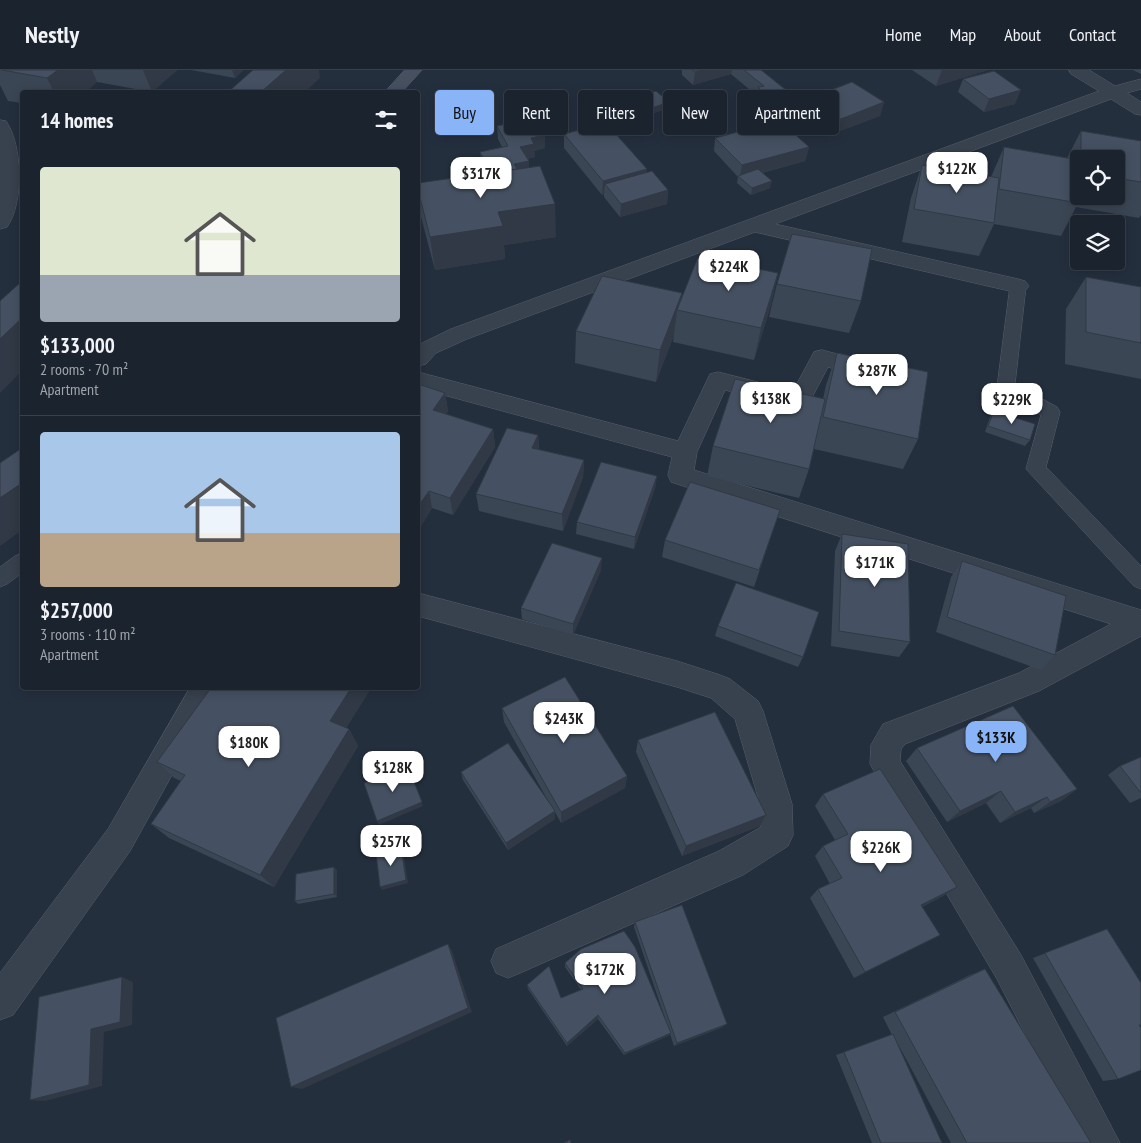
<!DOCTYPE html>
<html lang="en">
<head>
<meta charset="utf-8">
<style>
  body { margin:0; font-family:"PT Sans Narrow",sans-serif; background:#282f3a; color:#f1f3f6; height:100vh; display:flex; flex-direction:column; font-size:19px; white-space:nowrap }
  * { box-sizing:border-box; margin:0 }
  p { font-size:16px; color:#a0a4aa }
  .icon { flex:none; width:28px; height:28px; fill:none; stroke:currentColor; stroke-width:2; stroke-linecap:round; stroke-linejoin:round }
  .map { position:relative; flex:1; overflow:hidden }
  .drawer { position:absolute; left:20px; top:20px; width:400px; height:600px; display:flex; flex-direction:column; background:#1b232e; border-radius:5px; box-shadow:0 2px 12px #0003,0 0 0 1px #39404a }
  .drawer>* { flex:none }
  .banner { position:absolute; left:435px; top:20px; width:475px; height:45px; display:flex; gap:10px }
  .tools { position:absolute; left:1070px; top:80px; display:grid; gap:10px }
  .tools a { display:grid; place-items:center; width:55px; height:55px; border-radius:5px; background:#1b232e; box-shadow:0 2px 12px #0003,0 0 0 1px #39404a; font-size:25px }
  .price { position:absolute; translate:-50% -42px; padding:0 11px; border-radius:10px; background:#fff; color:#222; font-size:16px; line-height:32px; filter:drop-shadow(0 1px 2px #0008) }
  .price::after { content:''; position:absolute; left:50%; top:30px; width:15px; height:11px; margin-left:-8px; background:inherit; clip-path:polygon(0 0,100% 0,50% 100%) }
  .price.on { background:#8ab4f8; color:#111 }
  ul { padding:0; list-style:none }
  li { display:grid; align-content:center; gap:10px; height:265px; padding:0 20px }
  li+li { border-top:1px solid #39404a }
  li span { display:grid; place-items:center; height:155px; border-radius:5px; color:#555 }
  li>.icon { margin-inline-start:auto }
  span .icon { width:90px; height:90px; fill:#fffc; stroke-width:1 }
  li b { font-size:21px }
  h2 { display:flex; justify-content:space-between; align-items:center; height:60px; padding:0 20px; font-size:21px }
  .chip { padding:0 18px; border-radius:5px; background:#1b232e; box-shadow:0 2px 12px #0003,0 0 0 1px #39404a; font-size:18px; line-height:45px }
  .chip.on { background:#8ab4f8; color:#111 }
  header { display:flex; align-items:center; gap:30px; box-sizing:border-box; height:70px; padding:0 25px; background:#1b232e; border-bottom:1px solid #39404a }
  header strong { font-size:24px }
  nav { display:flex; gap:28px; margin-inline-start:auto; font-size:18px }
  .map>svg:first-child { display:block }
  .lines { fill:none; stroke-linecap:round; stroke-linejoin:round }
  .service-casing { stroke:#565f6c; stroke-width:1 }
  .minor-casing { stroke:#565f6c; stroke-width:1 }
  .secondary-casing { stroke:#565f6c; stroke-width:1 }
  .service { fill:#38414e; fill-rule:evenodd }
  .minor { fill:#38414e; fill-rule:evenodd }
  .secondary { fill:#465061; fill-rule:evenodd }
  .wall { fill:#3b4654; fill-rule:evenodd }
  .shaded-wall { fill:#303945 }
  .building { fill:#455162; stroke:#303945 }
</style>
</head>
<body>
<header>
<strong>Nestly</strong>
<nav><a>Home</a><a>Map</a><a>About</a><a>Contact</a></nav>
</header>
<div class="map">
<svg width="1141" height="1073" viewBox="0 0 1141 1073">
  <rect width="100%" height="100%" fill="#242f3e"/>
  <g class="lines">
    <defs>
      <g id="service">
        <path d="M1018 211 1024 212 1026 216 1015 314 1057 337 1060 342 1046 397 1141 496V519L1134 516 1026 399 1041 345 1000 321 997 317 1010 216 1012 212Z"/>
        <path d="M22 484V503L7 514 0 517V497L15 486Z"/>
      </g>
      <g id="minor">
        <path d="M1069 0H1089L1115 16 1141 9V19L1127 23 1141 32V45L1135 44 1111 29 775 154 1018 209 1025 211 1029 216 1025 221 1018 223 755 162 467 269 436 283 426 294 418 296V275L451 259 1099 21 1071 4Z"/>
        <path d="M0 50 6 51C23 76 24 133 7 157L0 159Z"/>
        <path d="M822 280 871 293 874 299 871 305 863 307 828 297 807 337 799 339 725 320 697 382 694 400 1141 540V566L1039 621 905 674 901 679 900 691 1021 885 1120 1073H1081L997 909 870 694 871 675 883 654 1019 603 1111 554 671 412 668 405 672 387 418 318V302L678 371 710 304 718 302 793 321 814 282Z"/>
        <path d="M418 523 677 591 720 605 730 609 758 631 763 641 792 734 793 765 788 776 743 805 520 903 508 908 496 903 491 891 496 879 719 781 761 757 760 734 735 649 711 628 677 617 418 546Z"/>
        <path d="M190 618H220L130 781 13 945 0 950V903L108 759Z"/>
      </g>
      <path id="secondary" d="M405 0H422L402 22H385Z"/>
    </defs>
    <use href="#service" class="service-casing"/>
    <use href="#minor" class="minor-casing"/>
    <use href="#secondary" class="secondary-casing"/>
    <use href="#service" class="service"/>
    <use href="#minor" class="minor"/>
    <use href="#secondary" class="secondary"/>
  </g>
  <g class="wall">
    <path d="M0 0H177L152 22 97 12 85 22H22V33L8 31 0 15Z"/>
    <path d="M191 0H243L235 8Z"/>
    <path d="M682 0H761L786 20 783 33 765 39 755 31 756 25 731 4 693 15 682 5Z"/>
    <path d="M912 0H988L936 16Z"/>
    <path d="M1133 0H1141V4Z"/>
    <path d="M963 9 1015 34 984 42 958 22Z"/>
    <path d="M639 27 669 38 651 44 638 34Z"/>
    <path d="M810 28 884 32 880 46 837 62 807 41Z"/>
    <path d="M765 45 789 56 787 57 809 77 805 91 762 103 770 118 751 125 737 113 738 107 714 81 715 68 766 54 763 52Z"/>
    <path d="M497 56 545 65V78L534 81 535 87 527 89 529 97 556 167 504 175 505 189 435 200 421 147 418 124V113L486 104 482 95 480 82 502 77 498 69Z"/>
    <path d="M1081 61 1141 71V145L1139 148 1076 137 1061 166 994 154 979 186 902 172 911 128 922 95 991 107 1004 77 1067 88ZM1079 89H1116V126H1079Z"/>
    <path d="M564 64 647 102 668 120 667 134 620 147 604 127V124L602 125 564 78Z"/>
    <path d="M778 203 771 235 754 290 673 272 674 265 656 312 575 293 576 261 681 230Z"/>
    <path d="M1086 207 1141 217V309L1065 294 1066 239Z"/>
    <path d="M777 214 861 231 849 263 769 247Z"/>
    <path d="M837 283 918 369 903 399 814 379 809 399 799 428 707 406 713 376 823 329 826 315Z"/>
    <path d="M445 323 448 341 446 344 493 359 495 377 453 445 432 438 418 461Z"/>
    <path d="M994 341 1030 370 1025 376 985 362 990 347Z"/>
    <path d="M538 365 539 380 584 390 583 407 563 461 479 441 476 424Z"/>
    <path d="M657 406 655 418 634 479 576 464 577 452Z"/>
    <path d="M780 440 754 517 662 487 665 470Z"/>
    <path d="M842 464 910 572 899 587 831 576 835 481Z"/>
    <path d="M962 491 1055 585 1041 600 936 562 951 507Z"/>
    <path d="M601 500 573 565 522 549 521 538Z"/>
    <path d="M718 556 803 587 798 597 715 566Z"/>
    <path d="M211 618H371L346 658 349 659 358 676 274 817 169 768 151 754 181 711 174 708 157 692Z"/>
    <path d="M502 638 627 706 625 718 561 753 555 742V749L508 780 463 710 461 702 552 738 504 652Z"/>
    <path d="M638 670 766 745 760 756 682 786 636 682Z"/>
    <path d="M917 678 1077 719 1061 731 1034 743 1031 738 1000 753 986 733 947 752 906 691Z"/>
    <path d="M1141 687V728L1130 733 1108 705 1120 696Z"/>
    <path d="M823 724 957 817 943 826 922 837 940 865 854 908 810 828 818 819 830 814 815 786 823 776 835 770 815 736Z"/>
    <path d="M337 800V827L298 834 295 831Z"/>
    <path d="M635 852 723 957 674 976 670 964 668 966 624 985 598 949 567 976 528 919 527 915 561 928 581 920 565 897V893L669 960 634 857Z"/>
    <path d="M1107 859 1118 1009 1103 1011 1033 888Z"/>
    <path d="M985 899 1091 1073H951L898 974 942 1073H872L836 985 892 965 883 947 970 905Z"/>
  </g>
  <g class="shaded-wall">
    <path d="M58 0H92L97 12 85 22H54L47 8Z"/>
    <path d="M143 0H177L152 22Z"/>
    <path d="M232 0H243L235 8Z"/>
    <path d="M286 0H319L320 8 305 22H261Z"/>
    <path d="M701 0H732L731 4 693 15 695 2Z"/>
    <path d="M942 0H988L936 16Z"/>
    <path d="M786 20 783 33 765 39 767 26Z"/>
    <path d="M1021 20 1015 34 984 42 989 29Z"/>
    <path d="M669 32V38L651 44 652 38Z"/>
    <path d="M884 32 880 46 837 62 841 49Z"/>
    <path d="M791 49 789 56 774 61 775 54Z"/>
    <path d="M545 65V78L534 81 535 87 521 90 520 77 531 68Z"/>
    <path d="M809 77 805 91 741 108 740 107 742 95Z"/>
    <path d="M529 91V105L519 107 514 94Z"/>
    <path d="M647 99 646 113 605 114 604 124 602 125 603 111Z"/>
    <path d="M772 111 770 118 751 125 752 118Z"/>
    <path d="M668 120 667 134 620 147 621 134Z"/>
    <path d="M555 134 556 167 504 175 505 189 435 200 430 167 498 142Z"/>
    <path d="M778 203 771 235 754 290 761 258Z"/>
    <path d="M682 223 680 241 677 240 674 265 656 312 660 280Z"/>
    <path d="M22 248V301L0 323V269Z"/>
    <path d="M445 323 448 341 437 358 433 340Z"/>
    <path d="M493 359 495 377 453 445 450 428Z"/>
    <path d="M538 365 539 383 532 378Z"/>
    <path d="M584 390 583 407 563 461 562 444Z"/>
    <path d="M657 406 655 418 634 479 635 467Z"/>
    <path d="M22 413V460L0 476V428Z"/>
    <path d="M429 421 432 438 418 461V437Z"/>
    <path d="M602 488 601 500 573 565V554Z"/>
    <path d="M351 618H371L340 668 330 651Z"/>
    <path d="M349 659 358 676 274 817 260 805Z"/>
    <path d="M407 694 423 736 379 755 377 751Z"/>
    <path d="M627 706 625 718 561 753V742Z"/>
    <path d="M1077 719 1061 731 1034 743 1050 732Z"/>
    <path d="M1001 721 986 733 947 752 960 741Z"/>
    <path d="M1047 727 1031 738 1000 753 1015 742Z"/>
    <path d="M555 741V749L508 780 506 773Z"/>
    <path d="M766 745 760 756 682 786 686 776Z"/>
    <path d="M401 777 403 781 408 813 382 820 380 817Z"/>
    <path d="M334 797 337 800V827L334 824Z"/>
    <path d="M957 817 943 826 909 843 921 835Z"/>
    <path d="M940 865 854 908 865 902Z"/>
    <path d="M448 874 452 881 472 942 302 1019 291 1017Z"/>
    <path d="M122 907 133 912 132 955 104 962 102 1016 45 1031 30 1030 91 959Z"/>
    <path d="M598 945V949L567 976V973Z"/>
    <path d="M727 954 723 957 674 976 677 973Z"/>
    <path d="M671 963 668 966 624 985 625 983Z"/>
  </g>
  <g class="building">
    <path d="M2 0H58L47 8Z"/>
    <path d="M253 0H286L261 22H228Z"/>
    <path d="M692 0H701L695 2Z"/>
    <path d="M744 0H761L786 20 767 26 758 17 764 16Z"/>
    <path d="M994 1 1021 20 989 29 963 9Z"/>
    <path d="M852 12 884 32 841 49 810 28Z"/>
    <path d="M656 21 669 32 652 38 639 27Z"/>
    <path d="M780 40 791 49 782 52 780 51 774 53 765 45Z"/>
    <path d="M535 48 545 65 531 68 534 74 520 77 529 91 514 94 517 99 491 103 480 82 508 76 497 56Z"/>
    <path d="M780 51 809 77 742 95 715 68Z"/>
    <path d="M606 53 647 99 603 111 564 64Z"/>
    <path d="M1081 61 1141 71V112L1116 108V89H1081Z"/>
    <path d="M1004 77 1079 90 1078 133 999 119Z"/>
    <path d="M922 95 999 108 994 153 914 139Z"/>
    <path d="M540 96 555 134 498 142 503 156 430 167 418 120V113Z"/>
    <path d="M758 99 772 111 752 118 738 106Z"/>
    <path d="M652 101 668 120 621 134 605 114Z"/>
    <path d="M792 164 872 179 861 231 777 214Z"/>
    <path d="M698 187 778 203 761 258 677 240Z"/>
    <path d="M602 206 682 223 660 280 576 261Z"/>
    <path d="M1086 207 1141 217V273L1086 262Z"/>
    <path d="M22 211V248L0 269V231Z"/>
    <path d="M837 283 928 302 918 369 823 347Z"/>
    <path d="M735 309 825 329 809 399 713 376Z"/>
    <path d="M418 314 445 323 433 340 493 359 450 428 429 421 418 437Z"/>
    <path d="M994 341 1035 354 1030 370 988 356Z"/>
    <path d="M507 358 538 365 532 378 584 390 562 444 476 424Z"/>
    <path d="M22 378V413L0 428V393Z"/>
    <path d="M601 392 657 406 635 467 577 452Z"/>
    <path d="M690 412 780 440 759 500 665 470Z"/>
    <path d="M842 464 908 474 910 572 839 561Z"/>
    <path d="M552 473 602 488 573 554 521 538Z"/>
    <path d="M962 491 1066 526 1055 585 947 547Z"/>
    <path d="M736 513 819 542 803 587 718 556Z"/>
    <path d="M565 607 627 706 561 742 502 638Z"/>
    <path d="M211 618H351L330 651 349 659 260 805 151 754 185 705 157 692Z"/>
    <path d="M1013 636 1077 719 1050 732 1047 727 1015 742 1001 721 960 741 917 678Z"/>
    <path d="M715 642 766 745 686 776 638 670Z"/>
    <path d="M508 673 555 741 506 773 461 702Z"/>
    <path d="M1141 687V723L1120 696Z"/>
    <path d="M407 694 422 732 377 751 364 713Z"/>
    <path d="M880 699 957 817 921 835 940 865 865 902 818 819 842 808 823 776 848 764 823 724Z"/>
    <path d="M401 777 406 810 380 817 376 783Z"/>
    <path d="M334 797V824L295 831 296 804Z"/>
    <path d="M682 835 727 954 677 973 635 852Z"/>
    <path d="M1107 859 1141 913V955H1139L1141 958V1000L1118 1009 1045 883Z"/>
    <path d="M624 861 635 877 671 963 625 983 598 945 567 973 527 915 549 896 561 928 583 919 565 893 581 879Z"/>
    <path d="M448 874 468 938 291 1017 276 948Z"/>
    <path d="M985 899 1091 1073H967L895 942Z"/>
    <path d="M122 907 120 952 91 959 89 1015 30 1030 39 927Z"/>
    <path d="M893 964 942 1073H881L844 982Z"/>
    <path d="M570 1070 571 1073H564Z"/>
  </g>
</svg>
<div class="tools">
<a><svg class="icon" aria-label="locate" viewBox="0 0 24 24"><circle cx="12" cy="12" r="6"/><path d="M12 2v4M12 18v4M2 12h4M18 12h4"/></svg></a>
<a><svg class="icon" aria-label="layers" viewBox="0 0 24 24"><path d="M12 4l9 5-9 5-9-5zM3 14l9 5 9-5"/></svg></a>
</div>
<b class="price" style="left:957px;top:124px">$122K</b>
<b class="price" style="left:481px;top:129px">$317K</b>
<b class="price" style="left:729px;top:222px">$224K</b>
<b class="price" style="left:877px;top:326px">$287K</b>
<b class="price" style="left:771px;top:354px">$138K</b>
<b class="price" style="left:1012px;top:355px">$229K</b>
<b class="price" style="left:875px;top:518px">$171K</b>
<b class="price" style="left:564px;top:674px">$243K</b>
<b class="price on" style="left:996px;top:693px">$133K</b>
<b class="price" style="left:249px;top:698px">$180K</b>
<b class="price" style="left:393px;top:723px">$128K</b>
<b class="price" style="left:391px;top:797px">$257K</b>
<b class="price" style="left:881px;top:803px">$226K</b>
<b class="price" style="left:605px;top:925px">$172K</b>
<div class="banner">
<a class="chip on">Buy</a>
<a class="chip">Rent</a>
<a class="chip">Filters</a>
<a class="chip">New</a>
<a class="chip">Apartment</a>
</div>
<section class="drawer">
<h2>14 homes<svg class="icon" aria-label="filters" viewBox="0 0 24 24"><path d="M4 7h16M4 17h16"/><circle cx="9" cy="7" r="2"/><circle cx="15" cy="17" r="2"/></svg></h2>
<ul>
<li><span style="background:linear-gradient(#dfe7d0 70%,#9aa5b1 0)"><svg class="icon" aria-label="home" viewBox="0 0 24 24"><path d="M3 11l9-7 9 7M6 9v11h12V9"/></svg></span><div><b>$133,000</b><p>2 rooms · 70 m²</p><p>Apartment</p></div></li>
<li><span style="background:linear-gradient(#a9c7e8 65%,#b9a48a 0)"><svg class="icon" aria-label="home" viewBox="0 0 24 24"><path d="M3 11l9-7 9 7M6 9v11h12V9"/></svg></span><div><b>$257,000</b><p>3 rooms · 110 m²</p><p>Apartment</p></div></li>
</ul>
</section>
</div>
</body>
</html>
